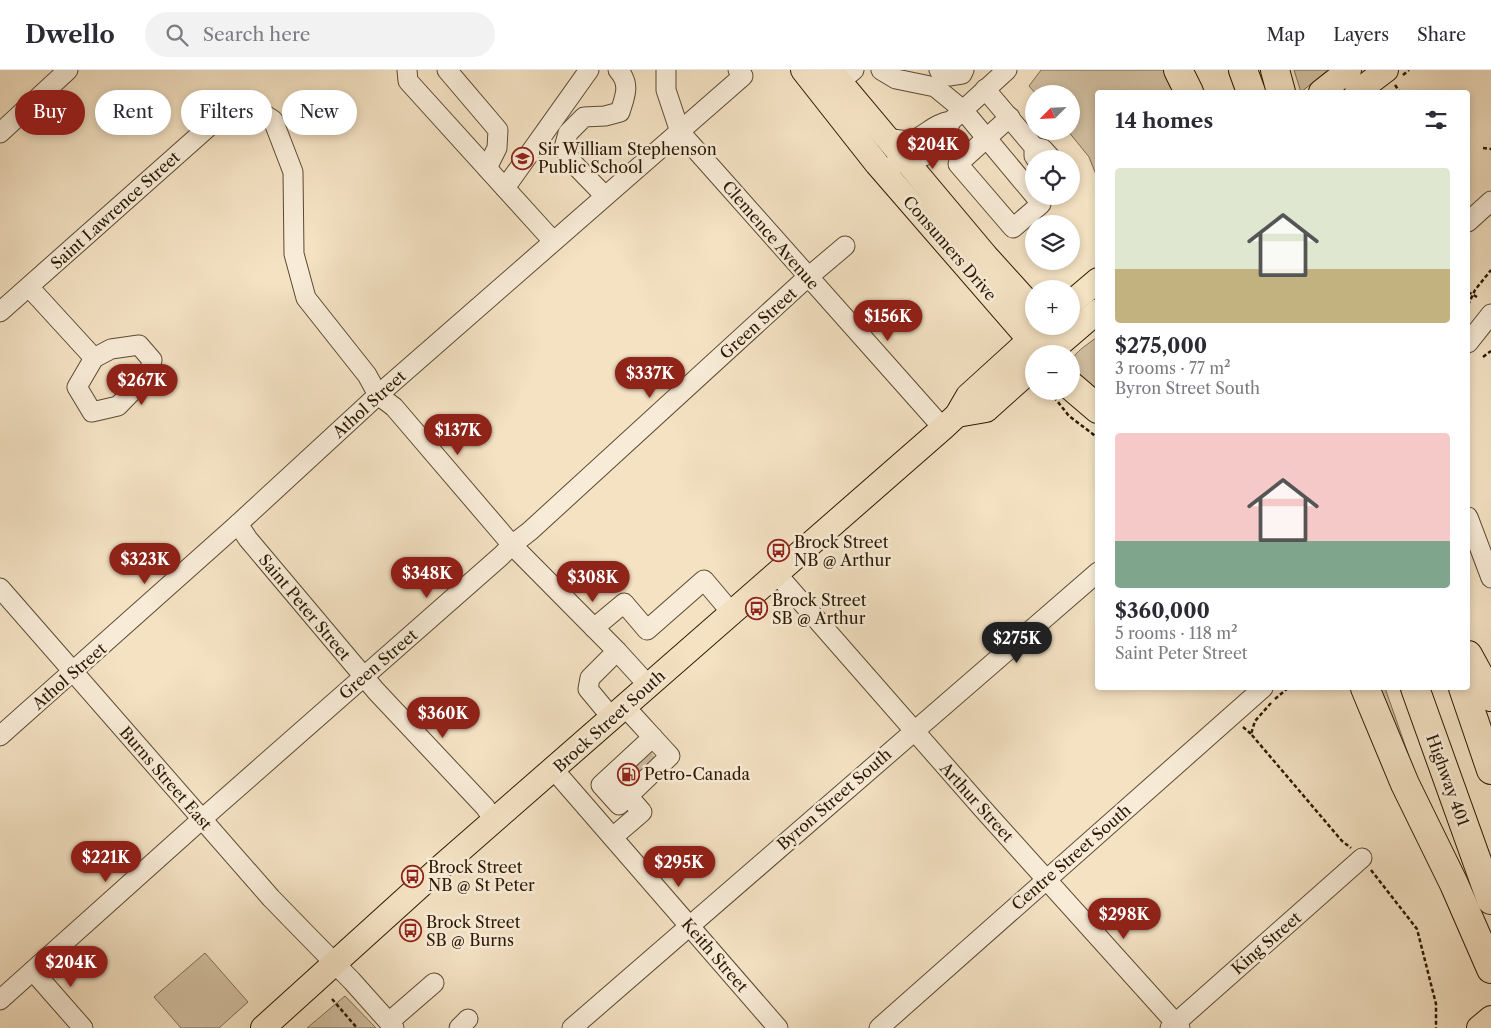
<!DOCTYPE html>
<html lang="en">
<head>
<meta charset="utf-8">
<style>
  body { margin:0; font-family:"Libre Caslon Text",serif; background:#f2f2f3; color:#2b2b33; height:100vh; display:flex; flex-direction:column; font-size:19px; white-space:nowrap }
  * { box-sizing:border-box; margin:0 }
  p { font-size:16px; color:#7c7c81 }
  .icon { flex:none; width:28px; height:28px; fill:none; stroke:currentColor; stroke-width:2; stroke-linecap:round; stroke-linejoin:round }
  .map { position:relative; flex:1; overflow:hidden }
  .drawer { position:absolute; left:1095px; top:20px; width:375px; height:600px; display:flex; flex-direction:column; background:#fff; border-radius:5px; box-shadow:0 2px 8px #0003 }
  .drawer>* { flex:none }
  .guide { position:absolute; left:15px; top:20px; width:475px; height:45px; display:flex; gap:10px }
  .needle { width:32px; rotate:246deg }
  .tools { position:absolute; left:1025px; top:15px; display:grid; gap:10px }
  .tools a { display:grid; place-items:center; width:55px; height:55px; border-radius:50%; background:#fff; box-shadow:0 2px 8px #0003; font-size:25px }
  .price { position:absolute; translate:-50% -42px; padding:0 11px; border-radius:18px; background:#8f2418; color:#fff; font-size:16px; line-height:32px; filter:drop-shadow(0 1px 2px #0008) }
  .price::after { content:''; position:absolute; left:50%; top:30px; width:15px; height:11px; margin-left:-8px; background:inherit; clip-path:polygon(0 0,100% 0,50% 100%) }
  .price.on { background:#222; color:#fff }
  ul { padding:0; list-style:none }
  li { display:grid; align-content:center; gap:10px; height:265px; padding:0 20px }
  li span { display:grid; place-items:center; height:155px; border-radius:5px; color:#555 }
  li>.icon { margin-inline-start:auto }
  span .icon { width:90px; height:90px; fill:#fffc; stroke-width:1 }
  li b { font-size:21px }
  h2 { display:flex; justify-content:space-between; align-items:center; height:60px; padding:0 20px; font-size:21px }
  .chip { padding:0 18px; border-radius:22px; background:#fff; box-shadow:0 2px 8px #0003; font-size:18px; line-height:45px }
  .chip.on { background:#8f2418; color:#fff }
  header { display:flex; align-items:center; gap:30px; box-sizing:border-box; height:70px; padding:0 25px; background:#fff; border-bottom:1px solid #e1e1e2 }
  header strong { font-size:24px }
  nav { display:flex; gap:28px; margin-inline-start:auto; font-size:18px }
  .search { width:350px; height:45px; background:#f2f2f3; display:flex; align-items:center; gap:12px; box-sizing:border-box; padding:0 18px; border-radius:28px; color:#7c7c81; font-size:19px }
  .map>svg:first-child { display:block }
  .green { fill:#d2c0a2; stroke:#7e6c52 }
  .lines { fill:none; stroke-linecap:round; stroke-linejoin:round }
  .minor-tunnel { stroke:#ccba9c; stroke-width:19; stroke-dasharray:19 9; stroke-linecap:butt }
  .minor-casing { stroke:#5c4a32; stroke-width:21 }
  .major-casing { stroke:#2a1802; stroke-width:26 }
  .highway-casing { stroke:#2a1802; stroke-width:30 }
  .path { stroke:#2a1802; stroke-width:2.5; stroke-dasharray:4 2.5; stroke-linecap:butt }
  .minor { stroke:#f8ecd8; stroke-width:19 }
  .major { stroke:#f4e2c3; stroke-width:24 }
  .highway { stroke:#f4e2c3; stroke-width:28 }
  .labels { text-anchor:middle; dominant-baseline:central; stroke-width:5; stroke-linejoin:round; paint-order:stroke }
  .poi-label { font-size:16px; fill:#2a1802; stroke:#f8ecd8; text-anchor:start }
  .street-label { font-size:16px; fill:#2a1802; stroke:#f8ecd8 }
</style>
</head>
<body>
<header>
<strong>Dwello</strong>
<div class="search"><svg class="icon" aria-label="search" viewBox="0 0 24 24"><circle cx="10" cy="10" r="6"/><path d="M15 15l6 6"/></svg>Search here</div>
<nav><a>Map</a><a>Layers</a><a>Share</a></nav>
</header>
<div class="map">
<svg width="1491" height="958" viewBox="0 0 1491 958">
  <rect width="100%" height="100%" fill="#f4e2c3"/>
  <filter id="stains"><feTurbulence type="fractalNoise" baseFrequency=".004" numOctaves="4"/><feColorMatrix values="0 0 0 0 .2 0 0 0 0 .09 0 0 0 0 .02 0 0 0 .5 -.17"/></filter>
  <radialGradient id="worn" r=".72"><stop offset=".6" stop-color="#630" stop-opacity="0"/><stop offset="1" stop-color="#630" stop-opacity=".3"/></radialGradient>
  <g class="green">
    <path d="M1041 0H1166L1175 22H1098L1097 107 1089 87 1068 61H1071V24H1036L1029 16Z"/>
    <path d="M1294 0H1328L1301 22Z"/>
    <path d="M1097 267V322C1090 314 1066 296 1076 284 1081 278 1091 272 1097 267Z"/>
    <path d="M1377 618H1385L1425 732Z"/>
    <path d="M205 883 248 932 219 958H181L154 927Z"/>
    <path d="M345 926 376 958H307Z"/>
  </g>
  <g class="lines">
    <g class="minor-tunnel">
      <path d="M641 685 649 695"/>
      <path d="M627 697 636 707"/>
    </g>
    <defs>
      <g id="minor">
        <path d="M407 0 408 11 553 171"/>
        <path d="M447 0 498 60 497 78 487 98"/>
        <path d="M666 0V20L680 62 943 358"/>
        <path d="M881 0 896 9 935 17 963 40 1034 125"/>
        <path d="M939 0 949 6 962 4 964 0"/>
        <path d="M839 12 854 0"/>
        <path d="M985 19 1034 77V86L1036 89"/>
        <path d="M1010 47 958 94 1013 158 1041 134 1035 126"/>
        <path d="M0 63 68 0"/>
        <path d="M886 68C895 69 907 72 915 69 928 63 936 53 951 51"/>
        <path d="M1034 77 1043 79 1052 89"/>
        <path d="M895 93 907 92 924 86 945 66 951 51 1007 0"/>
        <path d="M505 118 589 0"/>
        <path d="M605 126 571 91 564 78 568 63 584 47 605 46 620 42C625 26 631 14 618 0"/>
        <path d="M1468 152 1491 131"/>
        <path d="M29 217 94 288"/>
        <path d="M0 242 222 45 248 34 273 50 293 102 294 184 306 228 367 305 378 325 394 337 512 475 617 581 648 615"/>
        <path d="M1468 273 1491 244"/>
        <path d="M139 275 152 290 149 304 118 336 92 342 77 317 94 288 111 279Z"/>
        <path d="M1468 447 1491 508"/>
        <path d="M238 454 248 469 376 621 485 737 495 752"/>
        <path d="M776 503 982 738 1180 958"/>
        <path d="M0 518 271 828 352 911 394 958"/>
        <path d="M594 558 624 533 647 560 704 510 731 542"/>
        <path d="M625 637C640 653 655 670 670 686L619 735 601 715 653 667"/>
        <path d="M612 648 588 619 590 608 617 581"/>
        <path d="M0 666 238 454 378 325 743 6 738 0"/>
        <path d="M554 700 778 958"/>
        <path d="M613 767 642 742 622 719"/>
        <path d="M33 901 83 958"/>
        <path d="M0 930 202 749 501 486 512 475 530 461 800 214 845 176"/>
        <path d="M389 952 434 913"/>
        <path d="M459 958 468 949"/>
        <path d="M572 958 1098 502"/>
        <path d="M879 958 1263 618"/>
        <path d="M1170 958 1362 788"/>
      </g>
      <g id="major">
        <path d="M803 0 877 94 1042 284"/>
        <path d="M830 0 986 186 1034 239"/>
        <path d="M1321 22 1349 0"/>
        <path d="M1357 22 1386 0"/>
        <path d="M1071 233 1098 210"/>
        <path d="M1048 284 1098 241"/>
        <path d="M957 345 986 340 1034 297"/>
        <path d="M263 958 442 796 943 358 957 345 968 326 1045 256"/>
        <path d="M1479 958 1491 948"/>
      </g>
      <g id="highway">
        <path d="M1178 0 1189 22"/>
        <path d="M1243 0 1251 22"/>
        <path d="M1275 0 1281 22"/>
        <path d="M1071 316 1098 339"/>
        <path d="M1468 585 1491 627"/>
        <path d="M1365 618 1405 714 1454 814 1491 899"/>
        <path d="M1415 618 1491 830"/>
        <path d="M1463 618 1491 700"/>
      </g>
    </defs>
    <use href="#minor" class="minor-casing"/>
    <use href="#major" class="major-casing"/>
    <use href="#highway" class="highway-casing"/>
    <g class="path">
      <path d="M1403 5 1409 0"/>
      <path d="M1395 15 1400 22"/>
      <path d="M1483 78 1491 79"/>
      <path d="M1468 222 1477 227"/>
      <path d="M1468 235 1475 220 1491 200"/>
      <path d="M1483 287 1491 281"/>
      <path d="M1054 327 1069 346 1098 368"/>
      <path d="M1275 629 1288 618"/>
      <path d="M1271 633 1255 651 1251 664 1342 771 1351 778"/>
      <path d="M1243 657 1251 664"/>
      <path d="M1371 800 1417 859 1436 934V958"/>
      <path d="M332 929 357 958"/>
    </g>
    <use href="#minor" class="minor"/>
    <use href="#major" class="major"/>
    <use href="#highway" class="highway"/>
  </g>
  <defs>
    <symbol id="school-ring" viewBox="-11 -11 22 22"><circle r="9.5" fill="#f8ecd8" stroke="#8f2418" stroke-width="1.5"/><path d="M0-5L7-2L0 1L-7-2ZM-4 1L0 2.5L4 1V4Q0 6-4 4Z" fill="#8f2418"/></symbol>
    <symbol id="bus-ring" viewBox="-11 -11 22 22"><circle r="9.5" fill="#f8ecd8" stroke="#8f2418" stroke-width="1.5"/><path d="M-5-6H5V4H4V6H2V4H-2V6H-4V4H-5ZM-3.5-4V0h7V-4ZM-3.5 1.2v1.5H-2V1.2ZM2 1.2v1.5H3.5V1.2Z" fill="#8f2418"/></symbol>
    <symbol id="fuel-ring" viewBox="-11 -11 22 22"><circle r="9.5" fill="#f8ecd8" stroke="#8f2418" stroke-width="1.5"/><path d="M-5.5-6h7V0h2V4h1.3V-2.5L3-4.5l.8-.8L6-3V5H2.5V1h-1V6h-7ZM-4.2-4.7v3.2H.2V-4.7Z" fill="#8f2418"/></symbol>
  </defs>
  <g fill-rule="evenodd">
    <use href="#school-ring" x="510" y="76" width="25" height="25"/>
    <use href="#bus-ring" x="766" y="468" width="25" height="25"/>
    <use href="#bus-ring" x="744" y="526" width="25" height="25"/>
    <use href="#fuel-ring" x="616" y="692" width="25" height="25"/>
    <use href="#bus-ring" x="400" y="794" width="25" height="25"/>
    <use href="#bus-ring" x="398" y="848" width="25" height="25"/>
  </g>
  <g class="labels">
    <g class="poi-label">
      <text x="538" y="79">Sir William Stephenson<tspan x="538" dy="18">Public School</tspan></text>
      <text x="794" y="472">Brock Street<tspan x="794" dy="18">NB @ Arthur</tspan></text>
      <text x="772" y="530">Brock Street<tspan x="772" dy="18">SB @ Arthur</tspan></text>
      <text x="644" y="704">Petro-Canada</text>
      <text x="428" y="797">Brock Street<tspan x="428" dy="18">NB @ St Peter</tspan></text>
      <text x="426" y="852">Brock Street<tspan x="426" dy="18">SB @ Burns</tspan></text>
    </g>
    <g class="street-label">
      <text transform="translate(115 140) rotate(-42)">Saint Lawrence Street</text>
      <text transform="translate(771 165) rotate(49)">Clemence Avenue</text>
      <text transform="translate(950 178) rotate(49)">Consumers Drive</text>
      <text transform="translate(758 253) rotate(-42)">Green Street</text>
      <text transform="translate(369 334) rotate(-42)">Athol Street</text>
      <text transform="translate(305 537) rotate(50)">Saint Peter Street</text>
      <text transform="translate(378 594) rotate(-41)">Green Street</text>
      <text transform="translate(69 606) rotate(-41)">Athol Street</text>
      <text transform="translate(609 651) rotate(-42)">Brock Street South</text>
      <text transform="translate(166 708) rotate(49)">Burns Street East</text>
      <text transform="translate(1448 710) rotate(70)">Highway 401</text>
      <text transform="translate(834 729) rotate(-41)">Byron Street South</text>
      <text transform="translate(977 732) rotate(48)">Arthur Street</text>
      <text transform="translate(1071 787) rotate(-41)">Centre Street South</text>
      <text transform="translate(1266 873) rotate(-41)">King Street</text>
      <text transform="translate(715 885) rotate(49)">Keith Street</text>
    </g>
  </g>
  <rect width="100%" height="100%" filter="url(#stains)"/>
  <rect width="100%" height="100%" fill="url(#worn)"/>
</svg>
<div class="tools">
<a><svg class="needle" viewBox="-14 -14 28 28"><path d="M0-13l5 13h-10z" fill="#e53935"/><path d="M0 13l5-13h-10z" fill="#7c7c81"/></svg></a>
<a><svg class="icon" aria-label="locate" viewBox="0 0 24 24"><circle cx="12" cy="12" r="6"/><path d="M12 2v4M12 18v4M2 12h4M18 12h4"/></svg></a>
<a><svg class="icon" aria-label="layers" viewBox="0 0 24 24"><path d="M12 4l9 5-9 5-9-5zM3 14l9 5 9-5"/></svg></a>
<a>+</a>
<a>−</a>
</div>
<b class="price" style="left:933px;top:100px">$204K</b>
<b class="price" style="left:888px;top:272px">$156K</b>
<b class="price" style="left:650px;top:329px">$337K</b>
<b class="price" style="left:142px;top:336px">$267K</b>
<b class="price" style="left:458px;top:386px">$137K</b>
<b class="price" style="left:145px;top:515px">$323K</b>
<b class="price" style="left:427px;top:529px">$348K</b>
<b class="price" style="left:593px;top:533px">$308K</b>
<b class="price on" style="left:1017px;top:594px">$275K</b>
<b class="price" style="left:443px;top:669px">$360K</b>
<b class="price" style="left:106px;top:813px">$221K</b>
<b class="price" style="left:679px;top:818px">$295K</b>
<b class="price" style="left:1124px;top:870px">$298K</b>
<b class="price" style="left:71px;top:918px">$204K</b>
<div class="guide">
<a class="chip on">Buy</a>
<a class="chip">Rent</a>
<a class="chip">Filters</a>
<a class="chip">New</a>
</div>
<section class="drawer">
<h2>14 homes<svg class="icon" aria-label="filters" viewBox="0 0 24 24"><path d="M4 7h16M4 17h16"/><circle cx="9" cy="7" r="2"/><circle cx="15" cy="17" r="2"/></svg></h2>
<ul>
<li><span style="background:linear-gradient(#dfe7d0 65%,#c2b280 0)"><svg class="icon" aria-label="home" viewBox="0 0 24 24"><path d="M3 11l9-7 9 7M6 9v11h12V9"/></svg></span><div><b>$275,000</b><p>3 rooms · 77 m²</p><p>Byron Street South</p></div></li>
<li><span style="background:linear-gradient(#f6c9c9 70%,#7fa58c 0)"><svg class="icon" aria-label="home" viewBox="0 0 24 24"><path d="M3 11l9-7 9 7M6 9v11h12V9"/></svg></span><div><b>$360,000</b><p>5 rooms · 118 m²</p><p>Saint Peter Street</p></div></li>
</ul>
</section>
</div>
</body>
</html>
